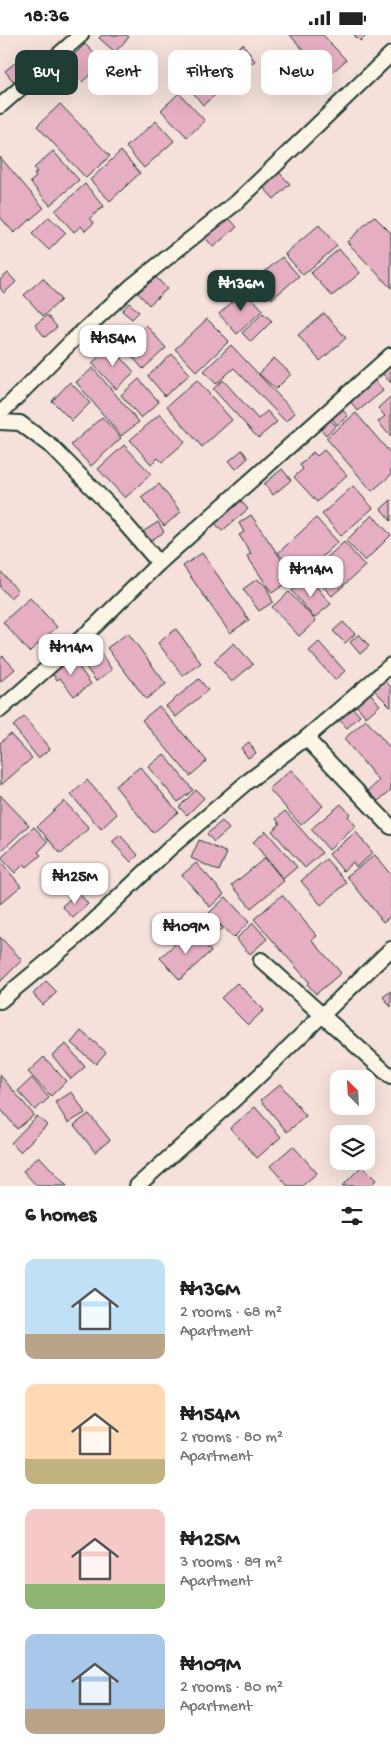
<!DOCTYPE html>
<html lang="en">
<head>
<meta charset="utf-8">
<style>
  body { margin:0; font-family:"Gochi Hand",sans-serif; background:#f6f6f6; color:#222; height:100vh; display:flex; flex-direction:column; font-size:19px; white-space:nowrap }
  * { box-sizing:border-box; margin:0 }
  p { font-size:16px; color:#767676 }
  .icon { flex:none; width:28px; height:28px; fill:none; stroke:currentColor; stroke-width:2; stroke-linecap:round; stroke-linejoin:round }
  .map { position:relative; height:1151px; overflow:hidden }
  .panel { display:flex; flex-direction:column; background:#fff; flex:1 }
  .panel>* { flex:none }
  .banner { position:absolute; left:15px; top:15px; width:361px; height:45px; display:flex; gap:10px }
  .needle { width:32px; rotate:336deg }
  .tools { position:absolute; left:330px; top:1035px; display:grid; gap:10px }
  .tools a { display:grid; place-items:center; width:45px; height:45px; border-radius:10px; background:#fff; box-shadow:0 5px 20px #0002; font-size:25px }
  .price { position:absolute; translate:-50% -42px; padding:0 11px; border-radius:10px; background:#fff; color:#222; font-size:16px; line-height:32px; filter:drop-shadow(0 1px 2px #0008) }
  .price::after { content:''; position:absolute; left:50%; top:30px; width:15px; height:11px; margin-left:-8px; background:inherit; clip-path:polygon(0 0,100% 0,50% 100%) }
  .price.on { background:#1f3d34; color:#fff }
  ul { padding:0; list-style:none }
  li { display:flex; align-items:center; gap:15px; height:125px; padding:0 25px }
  li span { display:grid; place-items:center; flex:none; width:140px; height:100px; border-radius:10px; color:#555 }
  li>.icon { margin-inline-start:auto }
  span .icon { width:60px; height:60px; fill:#fffc; stroke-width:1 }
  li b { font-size:21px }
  h2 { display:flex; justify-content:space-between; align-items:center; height:60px; padding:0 25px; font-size:21px }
  .chip { padding:0 18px; border-radius:10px; background:#fff; box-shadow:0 5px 20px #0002; font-size:18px; line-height:45px }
  .chip.on { background:#1f3d34; color:#fff }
  .status { display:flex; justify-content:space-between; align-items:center; height:35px; padding:0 25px; background:#fff; direction:ltr }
  .status svg { height:14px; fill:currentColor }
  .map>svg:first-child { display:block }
  .building { fill:#e6aec3; stroke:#1f3d34 }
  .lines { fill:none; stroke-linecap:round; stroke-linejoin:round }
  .minor-casing { stroke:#1f3d34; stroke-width:18 }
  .minor { stroke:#fcf5e5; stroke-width:14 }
</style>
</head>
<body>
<div class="status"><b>18:36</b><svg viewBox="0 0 49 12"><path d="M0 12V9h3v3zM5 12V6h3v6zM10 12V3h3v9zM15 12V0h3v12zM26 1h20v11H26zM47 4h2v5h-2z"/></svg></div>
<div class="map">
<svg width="391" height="1151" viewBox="0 0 391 1151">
  <rect width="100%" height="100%" fill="#f5e0db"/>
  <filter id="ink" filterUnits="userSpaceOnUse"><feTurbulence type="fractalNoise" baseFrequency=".02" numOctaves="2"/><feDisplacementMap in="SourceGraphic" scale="10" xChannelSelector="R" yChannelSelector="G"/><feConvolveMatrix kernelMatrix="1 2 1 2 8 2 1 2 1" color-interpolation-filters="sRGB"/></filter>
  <g filter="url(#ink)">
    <g class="building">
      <path d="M102 0H126L129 2 115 17 99 3Z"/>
      <path d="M290 0H323L346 25 327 42Z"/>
      <path d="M354 0H367L360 6Z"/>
      <path d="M85 9 103 28 82 47 65 29Z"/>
      <path d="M243 9 255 26 237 39 225 22Z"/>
      <path d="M20 24 28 35 14 47 5 36Z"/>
      <path d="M207 40 220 56 203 70 190 54Z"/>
      <path d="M179 58 205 86 187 102 161 75Z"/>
      <path d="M60 69 110 121 86 143 37 91Z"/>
      <path d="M156 86 174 106 144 133 126 112Z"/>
      <path d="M53 116 79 145 50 170 30 147 36 142 34 139 37 137 34 133Z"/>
      <path d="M121 116 140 138 110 166 90 145Z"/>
      <path d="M0 122 44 173 14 198 0 182Z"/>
      <path d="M277 135 290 149 274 164 261 150Z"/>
      <path d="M85 149 104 171 90 183 94 188 85 196 81 191 74 197 55 176Z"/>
      <path d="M374 181 391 198V253L347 207Z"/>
      <path d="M49 182 66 198 49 215 32 199Z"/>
      <path d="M228 182 237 192 213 212 204 201Z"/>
      <path d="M319 190 337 211 303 240 285 219Z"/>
      <path d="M339 214 360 238 332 261 311 238Z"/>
      <path d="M282 222 299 241 272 264 255 245Z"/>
      <path d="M8 238 16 247 4 258 0 253V245Z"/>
      <path d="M156 242 167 254 149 270 138 258Z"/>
      <path d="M43 243 61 265 43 281 24 260Z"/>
      <path d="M245 255 263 275 237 299 219 279Z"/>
      <path d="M129 268 139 277 132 284 122 276Z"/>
      <path d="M263 278 272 286 251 307 242 298Z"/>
      <path d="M324 278 346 303 320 326 298 300Z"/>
      <path d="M47 280 57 292 45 302 35 290Z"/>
      <path d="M207 284 229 306 197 337 175 314Z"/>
      <path d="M146 290 166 313 143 334 123 311Z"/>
      <path d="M231 310 295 378 286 387 234 333 216 349 204 336Z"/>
      <path d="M111 311 134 337 116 354 92 328Z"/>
      <path d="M172 319 190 339 165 361 148 341Z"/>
      <path d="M274 323 291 339 276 354 259 339Z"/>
      <path d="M391 327V348L381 337Z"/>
      <path d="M93 333 139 387 121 401 76 347Z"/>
      <path d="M139 344 159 367 141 383 121 360Z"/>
      <path d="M374 344 383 356 358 376 349 365Z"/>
      <path d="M197 345 232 385 202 412 167 371Z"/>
      <path d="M223 345 258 384 267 376 277 387 258 403 213 354Z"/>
      <path d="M70 347 90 368 72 386 52 366Z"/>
      <path d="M390 362 391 363V402L378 387 385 381 378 373Z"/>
      <path d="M341 373 348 381 337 390 331 382Z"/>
      <path d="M356 378 391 419V440L372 456 326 403Z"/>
      <path d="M160 379 185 407 162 427 158 423 151 429 130 405Z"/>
      <path d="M102 382 121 403 91 431 71 410Z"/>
      <path d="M330 385 336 391 326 400 320 393Z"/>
      <path d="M124 410 151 439 125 463 98 434Z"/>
      <path d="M242 415 248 423 236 434 229 426Z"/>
      <path d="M324 415 347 440 317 467 294 442 303 434 300 430 313 417 317 421Z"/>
      <path d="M282 434 291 445 273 460 264 449Z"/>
      <path d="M159 449 181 477 164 491 141 462Z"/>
      <path d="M353 451 373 473 341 501 322 479Z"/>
      <path d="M239 464 248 474 222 496 213 486Z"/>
      <path d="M391 465V486L381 474Z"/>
      <path d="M251 480 294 543 272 558 247 521 251 518 239 500 244 497 239 488Z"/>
      <path d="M372 480 391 500 365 526 346 506Z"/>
      <path d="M316 483 338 507 300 542 278 518Z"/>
      <path d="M158 487 164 497 147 508 141 498Z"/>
      <path d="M344 507 365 531 332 561 310 538Z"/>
      <path d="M202 518 249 585 230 598 183 531Z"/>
      <path d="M0 536 18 556 10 563 0 552Z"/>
      <path d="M308 542 331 569 314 583 292 556Z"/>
      <path d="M257 544 266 551 273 567 259 576 243 554Z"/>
      <path d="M289 557 316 586 299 601 272 572Z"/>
      <path d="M30 563 57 592 29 617 3 587Z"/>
      <path d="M343 587 355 599 345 608 333 596Z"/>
      <path d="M176 594 201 628 183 641 158 608Z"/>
      <path d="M128 598 166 649 146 664 107 613Z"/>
      <path d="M359 599 369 611 360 619 350 607Z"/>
      <path d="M91 603 112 635 96 646 74 616Z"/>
      <path d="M319 607 345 636 335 645 309 616Z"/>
      <path d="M234 608 253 629 232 647 214 626Z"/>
      <path d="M3 621 15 634 0 647V624Z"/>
      <path d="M71 621 91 649 74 661 60 643 57 645 50 636Z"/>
      <path d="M382 643 391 652V672L372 653Z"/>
      <path d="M199 644 208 655 176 682 166 671Z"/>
      <path d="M370 658 380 670 366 682 356 670Z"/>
      <path d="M349 669 360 681 347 693 336 681Z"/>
      <path d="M159 671 207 726 190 741 142 685Z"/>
      <path d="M24 682 50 714 38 723 13 691Z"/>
      <path d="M366 685 391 714V755L377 767 368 756 379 746 344 704Z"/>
      <path d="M10 699 32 723 1 750 0 708Z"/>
      <path d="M249 707 256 718 248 723 241 713Z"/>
      <path d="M164 719 193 755 178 767 148 732Z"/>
      <path d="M140 732 178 777 153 798 115 751Z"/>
      <path d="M291 735 323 771 301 790 269 754Z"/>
      <path d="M87 745 117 779 101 794 71 760Z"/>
      <path d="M196 755 204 763 187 780 179 772Z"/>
      <path d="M0 760 29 790 1 816 0 814Z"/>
      <path d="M64 766 89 793 61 819 37 791Z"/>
      <path d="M341 769 350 779 348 781 356 791 329 815 311 794Z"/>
      <path d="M285 776 322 818 305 833 272 796 280 789 276 784Z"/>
      <path d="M222 786 229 794 214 807 207 799Z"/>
      <path d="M34 792 48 807 38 817 41 820 27 832 24 829 15 838 1 823Z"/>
      <path d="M266 796 297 832 283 844 253 807Z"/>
      <path d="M356 797 373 818 356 832 353 827 343 836 329 819Z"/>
      <path d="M120 800 138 820 131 827 112 807Z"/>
      <path d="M199 805 227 818 219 836 191 823Z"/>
      <path d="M375 820 391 840V881L383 887 347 841Z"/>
      <path d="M265 823 284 846 251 873 232 850Z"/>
      <path d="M326 824 347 848 321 870 301 846Z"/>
      <path d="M0 826 21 851 0 869Z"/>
      <path d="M196 828 224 859 210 872 182 840Z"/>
      <path d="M78 857 88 869 73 883 62 871Z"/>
      <path d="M282 860 317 901 312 905 341 938 316 959 307 949 309 947 254 884Z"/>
      <path d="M226 862 249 887 233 903 209 878Z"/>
      <path d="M209 879 223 893 214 901 201 887Z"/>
      <path d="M253 888 267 904 250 919 236 904Z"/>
      <path d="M191 894 211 916 180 945 160 923Z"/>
      <path d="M0 902 22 925 0 947Z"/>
      <path d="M46 946 57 957 43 970 33 959Z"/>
      <path d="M237 948 264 975 248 990 221 963Z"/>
      <path d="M391 956V972L383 962Z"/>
      <path d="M81 996 106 1017 96 1029 71 1008Z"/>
      <path d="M66 1009 85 1032 71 1044 52 1020Z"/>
      <path d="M44 1022 66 1046 51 1061 28 1037Z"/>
      <path d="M0 1040 34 1080 17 1094 0 1073Z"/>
      <path d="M32 1043 49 1063 35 1075 18 1056Z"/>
      <path d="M280 1049 306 1081 287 1097 261 1065Z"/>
      <path d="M72 1057 85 1078 68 1088 55 1067Z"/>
      <path d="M255 1072 281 1102 257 1123 230 1093Z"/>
      <path d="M89 1079 110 1105 95 1117 74 1090Z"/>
      <path d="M37 1081 47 1090 20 1117 11 1108Z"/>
      <path d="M293 1111 317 1138 302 1151H288L270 1131Z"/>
      <path d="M39 1121 67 1151H37L23 1136Z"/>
      <path d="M362 1131 376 1145 370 1151H342Z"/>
    </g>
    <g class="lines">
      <defs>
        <g id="minor">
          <path d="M0 71 81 0"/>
          <path d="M0 379 71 307 133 250 237 167 391 19"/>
          <path d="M0 387 20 388 52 412 108 469 159 528"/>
          <path d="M0 675 95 591 159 528 391 320"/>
          <path d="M306 703 391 792"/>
          <path d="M261 925 391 1042"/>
          <path d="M0 966 76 903 169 814 247 747 306 703 391 630"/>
          <path d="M137 1151 237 1062 391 914"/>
        </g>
      </defs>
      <use href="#minor" class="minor-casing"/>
      <use href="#minor" class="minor"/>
    </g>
  </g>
</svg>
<div class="tools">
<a><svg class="needle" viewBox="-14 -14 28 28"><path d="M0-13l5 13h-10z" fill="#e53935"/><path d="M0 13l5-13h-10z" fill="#767676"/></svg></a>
<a><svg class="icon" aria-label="layers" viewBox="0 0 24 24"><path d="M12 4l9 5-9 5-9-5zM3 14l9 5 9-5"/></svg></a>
</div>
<b class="price on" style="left:241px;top:277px">₦136M</b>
<b class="price" style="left:113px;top:332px">₦154M</b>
<b class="price" style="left:311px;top:563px">₦114M</b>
<b class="price" style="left:71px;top:641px">₦114M</b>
<b class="price" style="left:75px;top:870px">₦125M</b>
<b class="price" style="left:186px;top:920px">₦109M</b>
<div class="banner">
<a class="chip on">Buy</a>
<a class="chip">Rent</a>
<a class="chip">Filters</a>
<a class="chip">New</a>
</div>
</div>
<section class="panel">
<h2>6 homes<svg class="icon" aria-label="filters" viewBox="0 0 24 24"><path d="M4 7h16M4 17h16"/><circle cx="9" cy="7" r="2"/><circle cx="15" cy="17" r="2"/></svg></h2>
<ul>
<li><span style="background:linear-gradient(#bfe0f5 75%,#b9a48a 0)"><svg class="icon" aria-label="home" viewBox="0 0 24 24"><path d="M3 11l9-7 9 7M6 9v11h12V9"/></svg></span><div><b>₦136M</b><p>2 rooms · 68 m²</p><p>Apartment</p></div></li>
<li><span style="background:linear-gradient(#ffd9b3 75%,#c2b280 0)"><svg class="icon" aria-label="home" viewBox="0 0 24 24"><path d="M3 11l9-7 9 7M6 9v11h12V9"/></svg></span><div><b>₦154M</b><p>2 rooms · 80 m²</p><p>Apartment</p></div></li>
<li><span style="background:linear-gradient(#f6c9c9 75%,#8fb573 0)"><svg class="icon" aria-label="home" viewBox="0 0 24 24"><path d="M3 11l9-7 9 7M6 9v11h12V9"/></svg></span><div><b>₦125M</b><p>3 rooms · 89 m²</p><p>Apartment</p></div></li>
<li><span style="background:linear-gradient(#a9c7e8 75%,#b9a48a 0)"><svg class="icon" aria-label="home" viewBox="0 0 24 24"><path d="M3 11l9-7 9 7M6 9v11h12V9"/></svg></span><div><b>₦109M</b><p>2 rooms · 80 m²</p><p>Apartment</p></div></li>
</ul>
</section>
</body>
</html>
